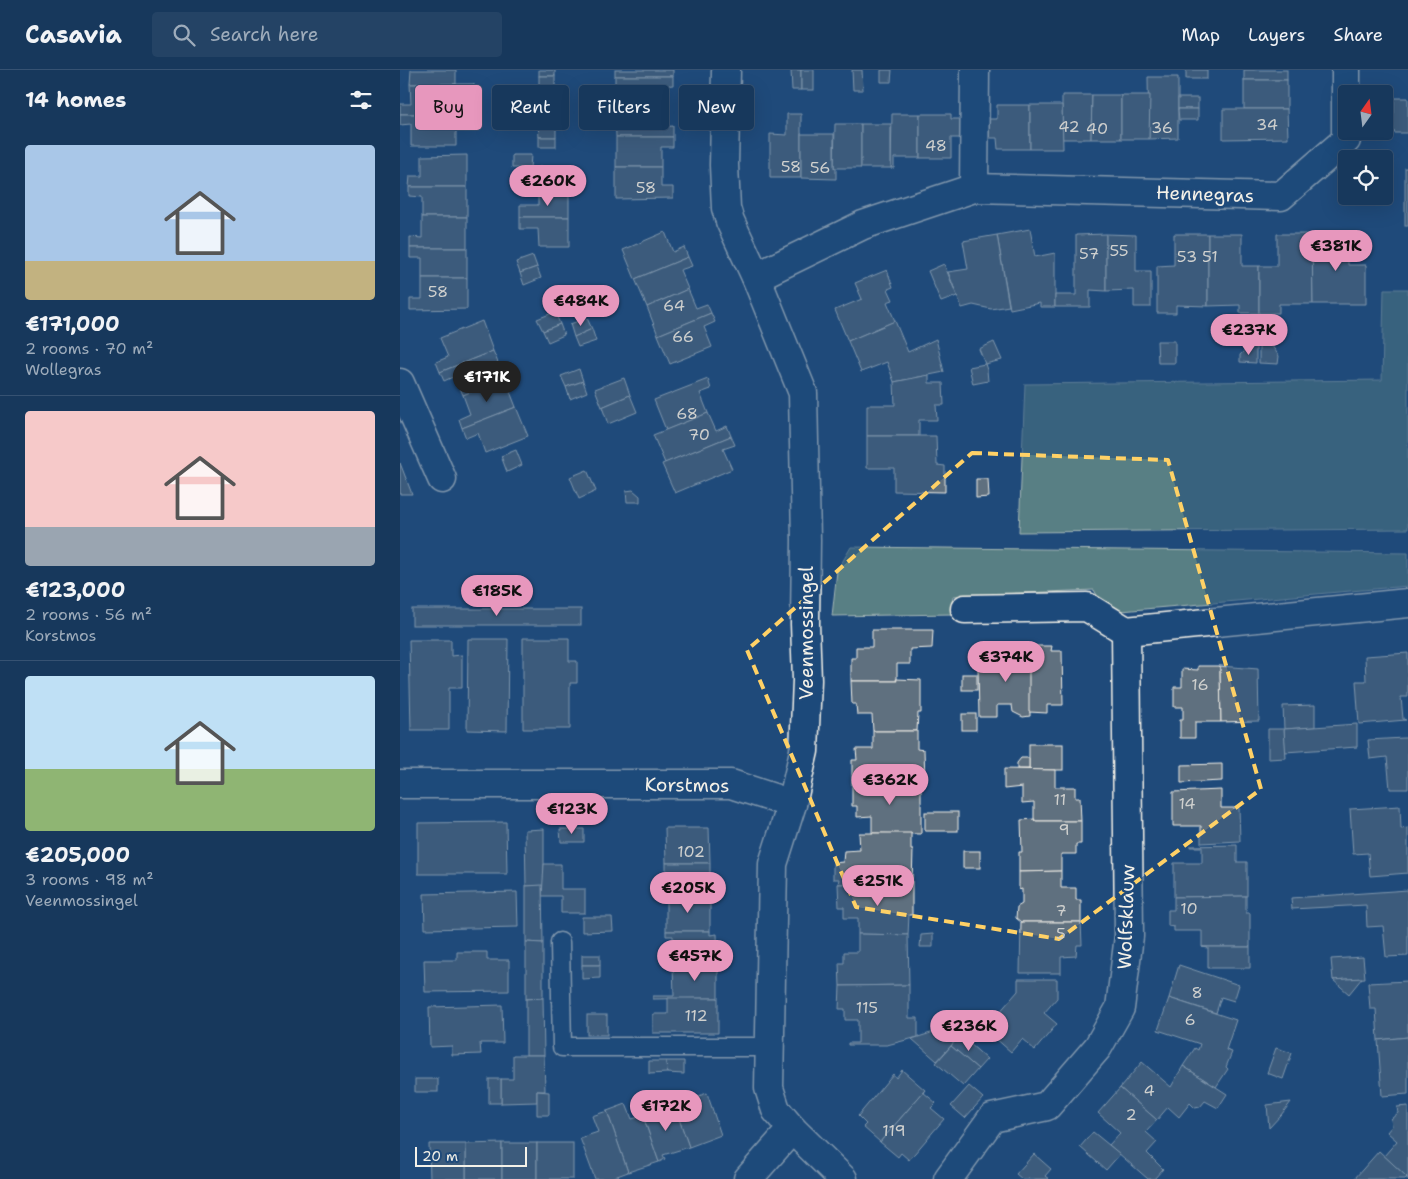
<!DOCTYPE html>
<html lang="en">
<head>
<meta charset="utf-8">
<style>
  body { margin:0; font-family:"Shantell Sans",sans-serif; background:#244365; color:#f1f3f6; height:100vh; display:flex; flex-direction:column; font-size:19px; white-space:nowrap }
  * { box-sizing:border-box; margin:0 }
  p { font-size:16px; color:#9eacbb }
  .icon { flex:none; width:28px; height:28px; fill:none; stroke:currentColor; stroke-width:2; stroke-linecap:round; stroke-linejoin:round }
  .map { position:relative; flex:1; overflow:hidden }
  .sheet { display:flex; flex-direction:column; background:#17385c; width:400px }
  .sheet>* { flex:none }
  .guide { position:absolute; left:15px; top:15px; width:475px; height:45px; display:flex; gap:10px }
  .needle { width:32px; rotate:14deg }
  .buttons { position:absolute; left:938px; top:15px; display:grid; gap:10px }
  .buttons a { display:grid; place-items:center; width:55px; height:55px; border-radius:5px; background:#17385c; box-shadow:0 5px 20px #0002,0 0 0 1px #365272; font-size:25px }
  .scale { position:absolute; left:15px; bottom:12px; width:112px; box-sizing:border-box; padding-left:5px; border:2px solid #f4f1e8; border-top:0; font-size:14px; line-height:18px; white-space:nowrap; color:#f4f1e8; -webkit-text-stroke:4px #1f4a7a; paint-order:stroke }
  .price { position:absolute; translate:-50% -42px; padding:0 11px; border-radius:18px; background:#e797bd; color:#111; font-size:16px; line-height:32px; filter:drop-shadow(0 1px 2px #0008) }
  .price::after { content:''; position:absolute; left:50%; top:30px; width:15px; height:11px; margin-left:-8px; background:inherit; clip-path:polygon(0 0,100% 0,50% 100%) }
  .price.on { background:#222; color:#fff }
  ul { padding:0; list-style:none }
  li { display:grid; align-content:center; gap:10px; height:265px; padding:0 25px }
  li+li { border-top:1px solid #365272 }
  li span { display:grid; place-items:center; height:155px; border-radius:5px; color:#555 }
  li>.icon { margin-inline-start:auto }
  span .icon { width:90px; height:90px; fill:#fffc; stroke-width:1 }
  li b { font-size:21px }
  h2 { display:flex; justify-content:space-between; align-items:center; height:60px; padding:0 25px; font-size:21px }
  .chip { padding:0 18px; border-radius:5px; background:#17385c; box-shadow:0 5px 20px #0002,0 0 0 1px #365272; font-size:18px; line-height:45px }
  .chip.on { background:#e797bd; color:#111 }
  header { display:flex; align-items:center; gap:30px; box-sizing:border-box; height:70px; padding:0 25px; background:#17385c; border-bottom:1px solid #365272 }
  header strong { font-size:24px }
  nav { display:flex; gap:28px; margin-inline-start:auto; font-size:18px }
  .search { width:350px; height:45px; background:#244365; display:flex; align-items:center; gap:12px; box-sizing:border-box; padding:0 18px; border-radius:5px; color:#9eacbb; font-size:19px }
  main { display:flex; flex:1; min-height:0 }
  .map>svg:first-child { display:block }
  .green { fill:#597f84; stroke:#a6b8b6 }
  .building { fill:#5f6f7f; stroke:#f4f1e8 }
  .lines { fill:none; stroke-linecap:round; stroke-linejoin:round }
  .service-casing { stroke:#f4f1e8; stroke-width:21 }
  .minor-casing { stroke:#f4f1e8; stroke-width:31 }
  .service { stroke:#1f4a7a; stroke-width:18 }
  .minor { stroke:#1f4a7a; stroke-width:28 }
  .marked { fill:none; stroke:#ffd166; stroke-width:4; stroke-dasharray:10 6; stroke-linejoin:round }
  .labels { text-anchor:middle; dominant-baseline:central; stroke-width:5; stroke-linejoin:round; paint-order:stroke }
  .number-label { font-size:16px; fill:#cfd0ce }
  .street-label { font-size:19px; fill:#f4f1e8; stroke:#1f4a7a }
</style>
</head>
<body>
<header>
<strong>Casavia</strong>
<div class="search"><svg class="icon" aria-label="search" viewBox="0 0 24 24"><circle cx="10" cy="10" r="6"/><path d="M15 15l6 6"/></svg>Search here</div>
<nav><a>Map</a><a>Layers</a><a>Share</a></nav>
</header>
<main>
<section class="sheet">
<h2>14 homes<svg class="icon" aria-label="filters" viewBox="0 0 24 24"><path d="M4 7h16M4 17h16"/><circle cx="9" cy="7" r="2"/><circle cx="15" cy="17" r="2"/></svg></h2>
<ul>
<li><span style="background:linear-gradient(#a9c7e8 75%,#c2b280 0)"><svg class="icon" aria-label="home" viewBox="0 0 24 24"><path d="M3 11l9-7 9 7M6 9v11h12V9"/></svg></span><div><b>€171,000</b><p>2 rooms · 70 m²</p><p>Wollegras</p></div></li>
<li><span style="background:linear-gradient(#f6c9c9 75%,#9aa5b1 0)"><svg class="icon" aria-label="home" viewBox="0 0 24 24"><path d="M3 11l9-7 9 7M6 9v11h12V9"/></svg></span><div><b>€123,000</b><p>2 rooms · 56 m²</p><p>Korstmos</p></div></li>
<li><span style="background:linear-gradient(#bfe0f5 60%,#8fb573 0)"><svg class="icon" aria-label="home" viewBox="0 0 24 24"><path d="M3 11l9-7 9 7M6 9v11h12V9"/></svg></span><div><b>€205,000</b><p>3 rooms · 98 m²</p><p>Veenmossingel</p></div></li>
</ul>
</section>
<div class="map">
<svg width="1008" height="1109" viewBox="0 0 1008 1109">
  <rect width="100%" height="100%" fill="#1f4a7a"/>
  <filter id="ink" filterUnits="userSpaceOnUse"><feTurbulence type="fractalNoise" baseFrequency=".02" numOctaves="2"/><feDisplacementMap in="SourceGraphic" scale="10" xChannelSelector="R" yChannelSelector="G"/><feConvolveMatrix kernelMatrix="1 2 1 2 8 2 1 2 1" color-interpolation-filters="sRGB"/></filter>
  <g filter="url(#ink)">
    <g class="green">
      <path d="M984 219H1008V459L619 462 625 314 982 310Z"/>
      <path d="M451 477 1008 483V516L721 541 705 539 694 520 553 526 552 544 432 546 437 501Z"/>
    </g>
    <g class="building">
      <path d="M11 0H56V14H10Z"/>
      <rect x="139" y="0" width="16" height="6"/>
      <rect x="215" y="0" width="58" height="6"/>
      <path d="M391 0H401V20H392Z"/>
      <rect x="401" y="0" width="13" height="20"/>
      <path d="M452 0H462L463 20H453Z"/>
      <path d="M481 0H492L491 12H481Z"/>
      <rect x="786" y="0" width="21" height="9"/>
      <rect x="844" y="0" width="43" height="10"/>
      <rect x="139" y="6" width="16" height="12"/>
      <path d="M215 6H273V15L261 16V36H215Z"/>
      <path d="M748 7H778V68L749 69Z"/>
      <rect x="844" y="10" width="43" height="29"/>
      <path d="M10 14H74V44H0V34H11Z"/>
      <path d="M662 25H692L691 69H662Z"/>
      <path d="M692 25H721V69H691Z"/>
      <path d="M721 25H750L749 69H721Z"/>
      <rect x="778" y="28" width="20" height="11"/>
      <path d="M994 28H1008V63H994V61H988V42L994 43Z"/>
      <path d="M112 32H131V43L111 44Z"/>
      <path d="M597 35H630V79H598L597 68H585V49H597Z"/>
      <path d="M630 35H662L663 79H630Z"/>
      <path d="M215 36H261V57L273 56V67H216Z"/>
      <path d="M778 39H798V50H779Z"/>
      <path d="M823 39H887L888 68 823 69Z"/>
      <path d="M131 43V55H111V44Z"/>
      <path d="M0 44H56V76H11V54L0 55Z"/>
      <path d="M387 44H401V108H370V64L387 65Z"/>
      <path d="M492 44H520V88H494V98H491Z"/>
      <path d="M520 44H551V49H563V68H551V88H520Z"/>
      <path d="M138 54H156V67H139Z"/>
      <path d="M435 54H461V98H434Z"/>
      <rect x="461" y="54" width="30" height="44"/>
      <path d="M401 64H434V98H436V109L401 108Z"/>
      <rect x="139" y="67" width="17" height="10"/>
      <path d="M216 67H273V77H261V97H216Z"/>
      <path d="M67 85V117H9L10 106H22V86Z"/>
      <path d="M112 85H131L130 98H112Z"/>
      <path d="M139 97H173V109L139 112Z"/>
      <path d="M216 97H261V117H273V128L216 129Z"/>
      <rect x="1005" y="98" width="3" height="58"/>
      <path d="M9 117H67V147H22V127L9 126Z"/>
      <path d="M138 124H169V147H120V135H138Z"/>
      <path d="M22 147H67V178H10V167L22 168Z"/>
      <path d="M120 147H169V177H139L138 159H120Z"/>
      <path d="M630 159 635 187 655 183V237H640V233L610 239 597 165Z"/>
      <path d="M265 162 273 182 284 177 288 187 235 209 223 180Z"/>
      <path d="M706 164V221L690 220V237H655V225H676V165Z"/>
      <path d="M706 164 736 165V201H751V237H734V220L706 221Z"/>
      <path d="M774 164H808V236L776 235V243H757V196L774 195Z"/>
      <path d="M808 164H842V196H859V243H840V235L808 236Z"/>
      <path d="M877 164H912L913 234H879V243H859V196H877Z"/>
      <path d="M912 164H948V195H966V234H913Z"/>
      <path d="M597 165 609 236 591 239 573 235 562 238 548 202 568 199 563 171Z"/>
      <path d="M10 178H67V208H22V188H10Z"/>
      <path d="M133 186 137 197 120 203 116 192Z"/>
      <path d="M288 187 292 196 280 200 288 219 247 237 235 209Z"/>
      <path d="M544 194 557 226 541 232 528 201Z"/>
      <path d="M137 197 141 208 124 215 120 203Z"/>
      <path d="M487 200 493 217 488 219 493 230 487 232 495 251 448 271 435 240 462 229 455 213Z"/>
      <path d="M22 208H67V239L10 240V229H22Z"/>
      <path d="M288 219 296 238 307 234 311 243 258 265 247 237Z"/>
      <path d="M155 242 160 254 143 261 137 249Z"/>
      <path d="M311 243 315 252 304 257 312 277 270 294 258 265Z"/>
      <path d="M187 248 192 259 174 267 170 254Z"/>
      <path d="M82 251 93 281 40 302 36 292 48 287 40 268Z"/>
      <path d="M495 251 508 282 536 269 544 302 494 312 487 292 461 302 448 271Z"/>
      <path d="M160 254 164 265 148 272 143 261Z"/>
      <path d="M192 259 196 271 178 277 174 267Z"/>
      <path d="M757 271H775V293H758Z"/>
      <path d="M594 272 602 290 585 294 579 279Z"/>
      <path d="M859 275 872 276 879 286 878 294 859 293Z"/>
      <path d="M848 277H856V293L840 292V285Z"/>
      <path d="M93 281 105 309 63 325 55 306 44 311 40 302Z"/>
      <path d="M585 294 587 300 588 311 573 314 569 297Z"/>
      <path d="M179 299 183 311 166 317 161 306Z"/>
      <path d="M529 305V313H543L544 335H536L537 350H519V366H467V335H495L494 312Z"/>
      <path d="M224 308 230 325 202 337 195 319Z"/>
      <path d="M105 309 116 337 62 358 59 349 70 344 63 325Z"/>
      <path d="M308 309 311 319 300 323 308 343 266 360 254 330Z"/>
      <path d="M183 311 187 322 170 329 166 317Z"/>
      <path d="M230 325 237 342 208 354 202 337Z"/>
      <path d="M116 337 128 366 85 383 78 363 66 368 62 358Z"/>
      <path d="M308 343 316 361 327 356 331 366 265 393 253 365Z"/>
      <path d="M331 366 335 375 323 379 332 399 275 423 262 394Z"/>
      <path d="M467 366H536L537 395 545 396V422L494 421V398H467Z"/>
      <path d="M116 380 122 395 107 402 101 386Z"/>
      <path d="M0 393 12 424H0Z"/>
      <path d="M187 400 196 421 179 429 170 407Z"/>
      <path d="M576 409H588L589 427 576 428Z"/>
      <path d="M233 420 240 426V432H227L226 421Z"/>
      <rect x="12" y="539" width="169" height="16"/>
      <path d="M472 560H533L532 578 510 579V594H497V611H451V588H456V577H472Z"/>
      <path d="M123 568H169V591H177V613H170V659H123Z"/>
      <path d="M68 569H108L107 661 67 660Z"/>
      <path d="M9 570H51V586L62 585V618H49V660H11Z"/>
      <path d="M606 576H629L630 646 623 647 613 642 612 635H597V647H579L578 597H595V581H606Z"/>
      <path d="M629 576H652L651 581H662L663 635H647V643L629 642Z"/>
      <path d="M1008 583V627H1001L1003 649 1006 650 959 654 956 611H966L965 586Z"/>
      <path d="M798 596H820L821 652H795V668H780V650H783V637H774V617H782V599L798 600Z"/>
      <path d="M820 596 858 599 859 651 821 652Z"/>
      <rect x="562" y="604" width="15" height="16"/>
      <path d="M496 609 521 610V643H518L517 661H473L472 645H457L456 634H452L451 611H497Z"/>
      <path d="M915 635V657L884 659 883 636Z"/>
      <rect x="562" y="644" width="14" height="16"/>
      <path d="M957 654V677L885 682 884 659Z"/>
      <path d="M868 659H884L886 688 868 689Z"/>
      <path d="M473 661H517V679L524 680 525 710 521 711V712H452V690H457L456 679H473Z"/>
      <path d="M1004 668H1008V719H990L987 687 970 689 968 670Z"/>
      <rect x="629" y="674" width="34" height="26"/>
      <path d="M621 688H629V699H617V693Z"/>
      <path d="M822 694V711L781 713V695Z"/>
      <path d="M604 699 655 700V717H675V728H680L681 751H634V732L622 733V717L604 719Z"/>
      <path d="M452 712H521V764L472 763V746L457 747V736H452Z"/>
      <path d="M821 720V738H839L840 771 801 773V756H773V722Z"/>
      <path d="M1000 736 1001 759 1008 758V803L970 806 968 783 953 784 950 739Z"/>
      <rect x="525" y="742" width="33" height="19"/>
      <path d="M635 749 634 751H681V774H676V784H661V801L619 802V782H622L621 750Z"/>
      <path d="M106 752 107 804H18V753Z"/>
      <path d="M265 758H309L310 793H266Z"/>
      <path d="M144 759V816H126L125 760Z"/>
      <path d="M160 759H184V772H161Z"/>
      <path d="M459 763H511V780H513L512 813 438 814 439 809H433V793L443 792 444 781 460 780Z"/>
      <path d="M837 775V792H847V826L774 827V793H802V777H790V776Z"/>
      <rect x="563" y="781" width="17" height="17"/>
      <rect x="266" y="793" width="44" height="34"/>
      <path d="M144 794H161V819H185V843H161V826H142Z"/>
      <path d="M661 801V818H676V830H681V852H621L616 848 617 837 622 834V819L619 820V802Z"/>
      <path d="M512 813V845H509L508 865 458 864V848H444V837H439L438 814Z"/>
      <path d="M142 815 143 873 126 872V816Z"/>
      <path d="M1008 820V886L986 887 983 856 967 857 966 835 892 839 891 828Z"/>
      <path d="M117 822 118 857 25 859 24 824Z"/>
      <path d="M846 826V843H850V877H802V861H774V857L768 856V840H774V827Z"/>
      <rect x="266" y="827" width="44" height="34"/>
      <path d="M182 847H212L213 861 182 862Z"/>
      <path d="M621 852H681L682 875H677L676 886 661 887V903H620Z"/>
      <path d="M266 861H310V865L317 864 318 894 273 895V866H266Z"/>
      <path d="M458 864 508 865 509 915 440 916 439 893H444V882H458Z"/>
      <path d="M533 864V877H520L521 865Z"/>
      <path d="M126 872 143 873V928L126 929Z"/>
      <path d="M802 877H850V898H808V878Z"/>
      <path d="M57 882H87V890H109V921L25 922 24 890H57Z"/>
      <rect x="182" y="885" width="18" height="10"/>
      <path d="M963 887 965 908 933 910 931 889Z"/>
      <path d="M318 894V928L253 929V926H274L273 895Z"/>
      <path d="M182 895H200V908L182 909Z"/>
      <path d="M779 895 839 915 834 931 821 927 816 943 769 928Z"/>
      <path d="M962 908 949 924 933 910Z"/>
      <path d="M618 909H657V928L644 943 657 954 635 980 622 969 611 982 585 959 618 921Z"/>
      <path d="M1008 911V967L978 970 976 939H970L968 913Z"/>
      <path d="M509 915V948H518V967L487 975H448V973H458V950H445V939H439L440 916Z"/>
      <path d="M143 928 144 985H126V929Z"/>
      <path d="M268 928H318V963H253V944H268Z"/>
      <path d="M769 928 836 950 826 980 832 982 826 997 828 999 816 1017 783 996 795 978 798 980 800 974 758 960Z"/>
      <path d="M102 935 103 973H80L81 984 52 985V976L30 977 29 937Z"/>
      <rect x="187" y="945" width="20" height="20"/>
      <path d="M559 954V967L537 991 512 969Z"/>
      <path d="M560 965 587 989 578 999 551 976Z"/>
      <path d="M1008 967V1024L982 1026 978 970Z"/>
      <path d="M551 976 578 999 563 1016 536 993Z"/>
      <path d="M876 978 892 983 883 1009 867 1003Z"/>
      <path d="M113 985H144L145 1021H137V1032L101 1033V1009H113Z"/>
      <path d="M249 991H266L267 1003 249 1004Z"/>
      <path d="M266 991H284V1004L267 1003Z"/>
      <path d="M742 992 771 1017 783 996 827 1024 818 1038 805 1031 800 1037 795 1038 790 1033 779 1047 768 1037 757 1050 720 1018Z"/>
      <path d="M502 1000 525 1020 480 1072 463 1057 466 1054 458 1046 493 1004 496 1008Z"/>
      <rect x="15" y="1009" width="23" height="13"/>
      <rect x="89" y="1009" width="12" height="24"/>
      <path d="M569 1016 583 1028 565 1048 551 1036Z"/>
      <path d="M720 1018 757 1050 746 1062 757 1072 747 1083 763 1099 754 1109H748L709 1075 720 1063 698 1043Z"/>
      <path d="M525 1020 523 1022 536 1033 531 1038 544 1049 509 1090 501 1083 498 1087 480 1072Z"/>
      <path d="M137 1021 149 1022V1045H137Z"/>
      <path d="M307 1023 321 1065 289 1077 274 1035Z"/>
      <path d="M891 1032 881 1045 869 1058 867 1035Z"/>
      <path d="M226 1034 232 1049 243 1046 259 1092 228 1102 207 1041Z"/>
      <path d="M274 1035 289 1077 263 1085 265 1089 259 1092 243 1046Z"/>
      <path d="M1008 1036V1109H1007V1107L984 1086 997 1071 987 1062 992 1056 991 1049 998 1043 997 1037Z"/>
      <path d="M207 1041 228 1102 209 1109H195L180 1068 198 1062 192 1046Z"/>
      <path d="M693 1062 720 1084 706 1100 680 1077Z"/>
      <path d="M102 1073V1109H66V1074Z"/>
      <rect x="102" y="1073" width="35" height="36"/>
      <rect x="137" y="1073" width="36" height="36"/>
      <path d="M29 1074H66V1109H30Z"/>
      <path d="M979 1081 1007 1107 1005 1109H957L955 1108Z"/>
      <path d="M634 1084 651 1099 645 1106 649 1109H622L616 1104Z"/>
    </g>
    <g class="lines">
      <defs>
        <path id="service" d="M160 872 162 977H369"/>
        <g id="minor">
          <path d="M326 0 324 95 326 138 330 151 356 207 403 323 406 470 405 554 407 610 404 681 392 734 373 794 369 1018 376 1040 392 1059 443 1109"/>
          <path d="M574 118 575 0"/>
          <path d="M356 207 463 155 574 118 881 126 946 70V0"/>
          <path d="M0 313 42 409"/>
          <path d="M565 539 687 537 726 561 1008 533"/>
          <path d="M0 714H331L392 734"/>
          <path d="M348 1109 392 1059"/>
          <path d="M548 1109 592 1048 647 1036 698 977 720 938 729 866 726 561"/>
        </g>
      </defs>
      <use href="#service" class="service-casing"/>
      <use href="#minor" class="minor-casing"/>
      <use href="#service" class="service"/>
      <use href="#minor" class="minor"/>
    </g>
  </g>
  <path d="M0 0H1008V1109H0ZM572 383 768 390 861 719 659 869 456 837 347 580Z" fill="#1f4a7a" fill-opacity=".55" fill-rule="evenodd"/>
  <path class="marked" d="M572 383 768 390 861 719 659 869 456 837 347 580Z"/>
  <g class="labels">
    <g class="number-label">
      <text x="867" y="54">34</text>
      <text x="669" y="56">42</text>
      <text x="762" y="57">36</text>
      <text x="697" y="58">40</text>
      <text x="536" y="75">48</text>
      <text x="391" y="96">58</text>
      <text x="420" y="97">56</text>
      <text x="246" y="117">58</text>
      <text x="719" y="180">55</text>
      <text x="689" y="183">57</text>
      <text x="787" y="186">53</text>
      <text x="810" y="186">51</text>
      <text x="38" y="221">58</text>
      <text x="274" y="235">64</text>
      <text x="283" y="266">66</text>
      <text x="287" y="343">68</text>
      <text x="299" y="364">70</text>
      <text x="800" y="614">16</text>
      <text x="660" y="729">11</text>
      <text x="787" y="733">14</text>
      <text x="664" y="759">9</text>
      <text x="291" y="781">102</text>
      <text x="789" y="838">10</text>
      <text x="661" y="840">7</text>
      <text x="661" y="863">5</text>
      <text x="797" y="922">8</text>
      <text x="467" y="937">115</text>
      <text x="296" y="945">112</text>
      <text x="790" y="949">6</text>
      <text x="749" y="1020">4</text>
      <text x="731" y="1044">2</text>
      <text x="494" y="1060">119</text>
    </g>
    <g class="street-label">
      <text transform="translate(805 124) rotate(2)">Hennegras</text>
      <text transform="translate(406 563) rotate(-90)">Veenmossingel</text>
      <text transform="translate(287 715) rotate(1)">Korstmos</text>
      <text transform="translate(726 847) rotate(-88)">Wolfsklauw</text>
    </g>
  </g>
</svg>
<div class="buttons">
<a><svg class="needle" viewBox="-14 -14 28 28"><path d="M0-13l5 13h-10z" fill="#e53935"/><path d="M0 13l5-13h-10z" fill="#9eacbb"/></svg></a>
<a><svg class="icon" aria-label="locate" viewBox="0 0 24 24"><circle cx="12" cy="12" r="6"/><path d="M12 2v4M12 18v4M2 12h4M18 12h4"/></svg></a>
</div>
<div class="scale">20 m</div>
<b class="price" style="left:148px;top:137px">€260K</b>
<b class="price" style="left:936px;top:202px">€381K</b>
<b class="price" style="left:181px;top:257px">€484K</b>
<b class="price" style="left:849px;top:286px">€237K</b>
<b class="price on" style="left:87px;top:333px">€171K</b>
<b class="price" style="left:97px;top:547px">€185K</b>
<b class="price" style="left:606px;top:613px">€374K</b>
<b class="price" style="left:490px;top:736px">€362K</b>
<b class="price" style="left:172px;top:765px">€123K</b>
<b class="price" style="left:478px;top:837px">€251K</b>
<b class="price" style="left:288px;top:844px">€205K</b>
<b class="price" style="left:295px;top:912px">€457K</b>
<b class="price" style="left:569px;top:982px">€236K</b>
<b class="price" style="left:266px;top:1062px">€172K</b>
<div class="guide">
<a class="chip on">Buy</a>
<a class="chip">Rent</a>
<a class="chip">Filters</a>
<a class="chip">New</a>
</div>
</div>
</main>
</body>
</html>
